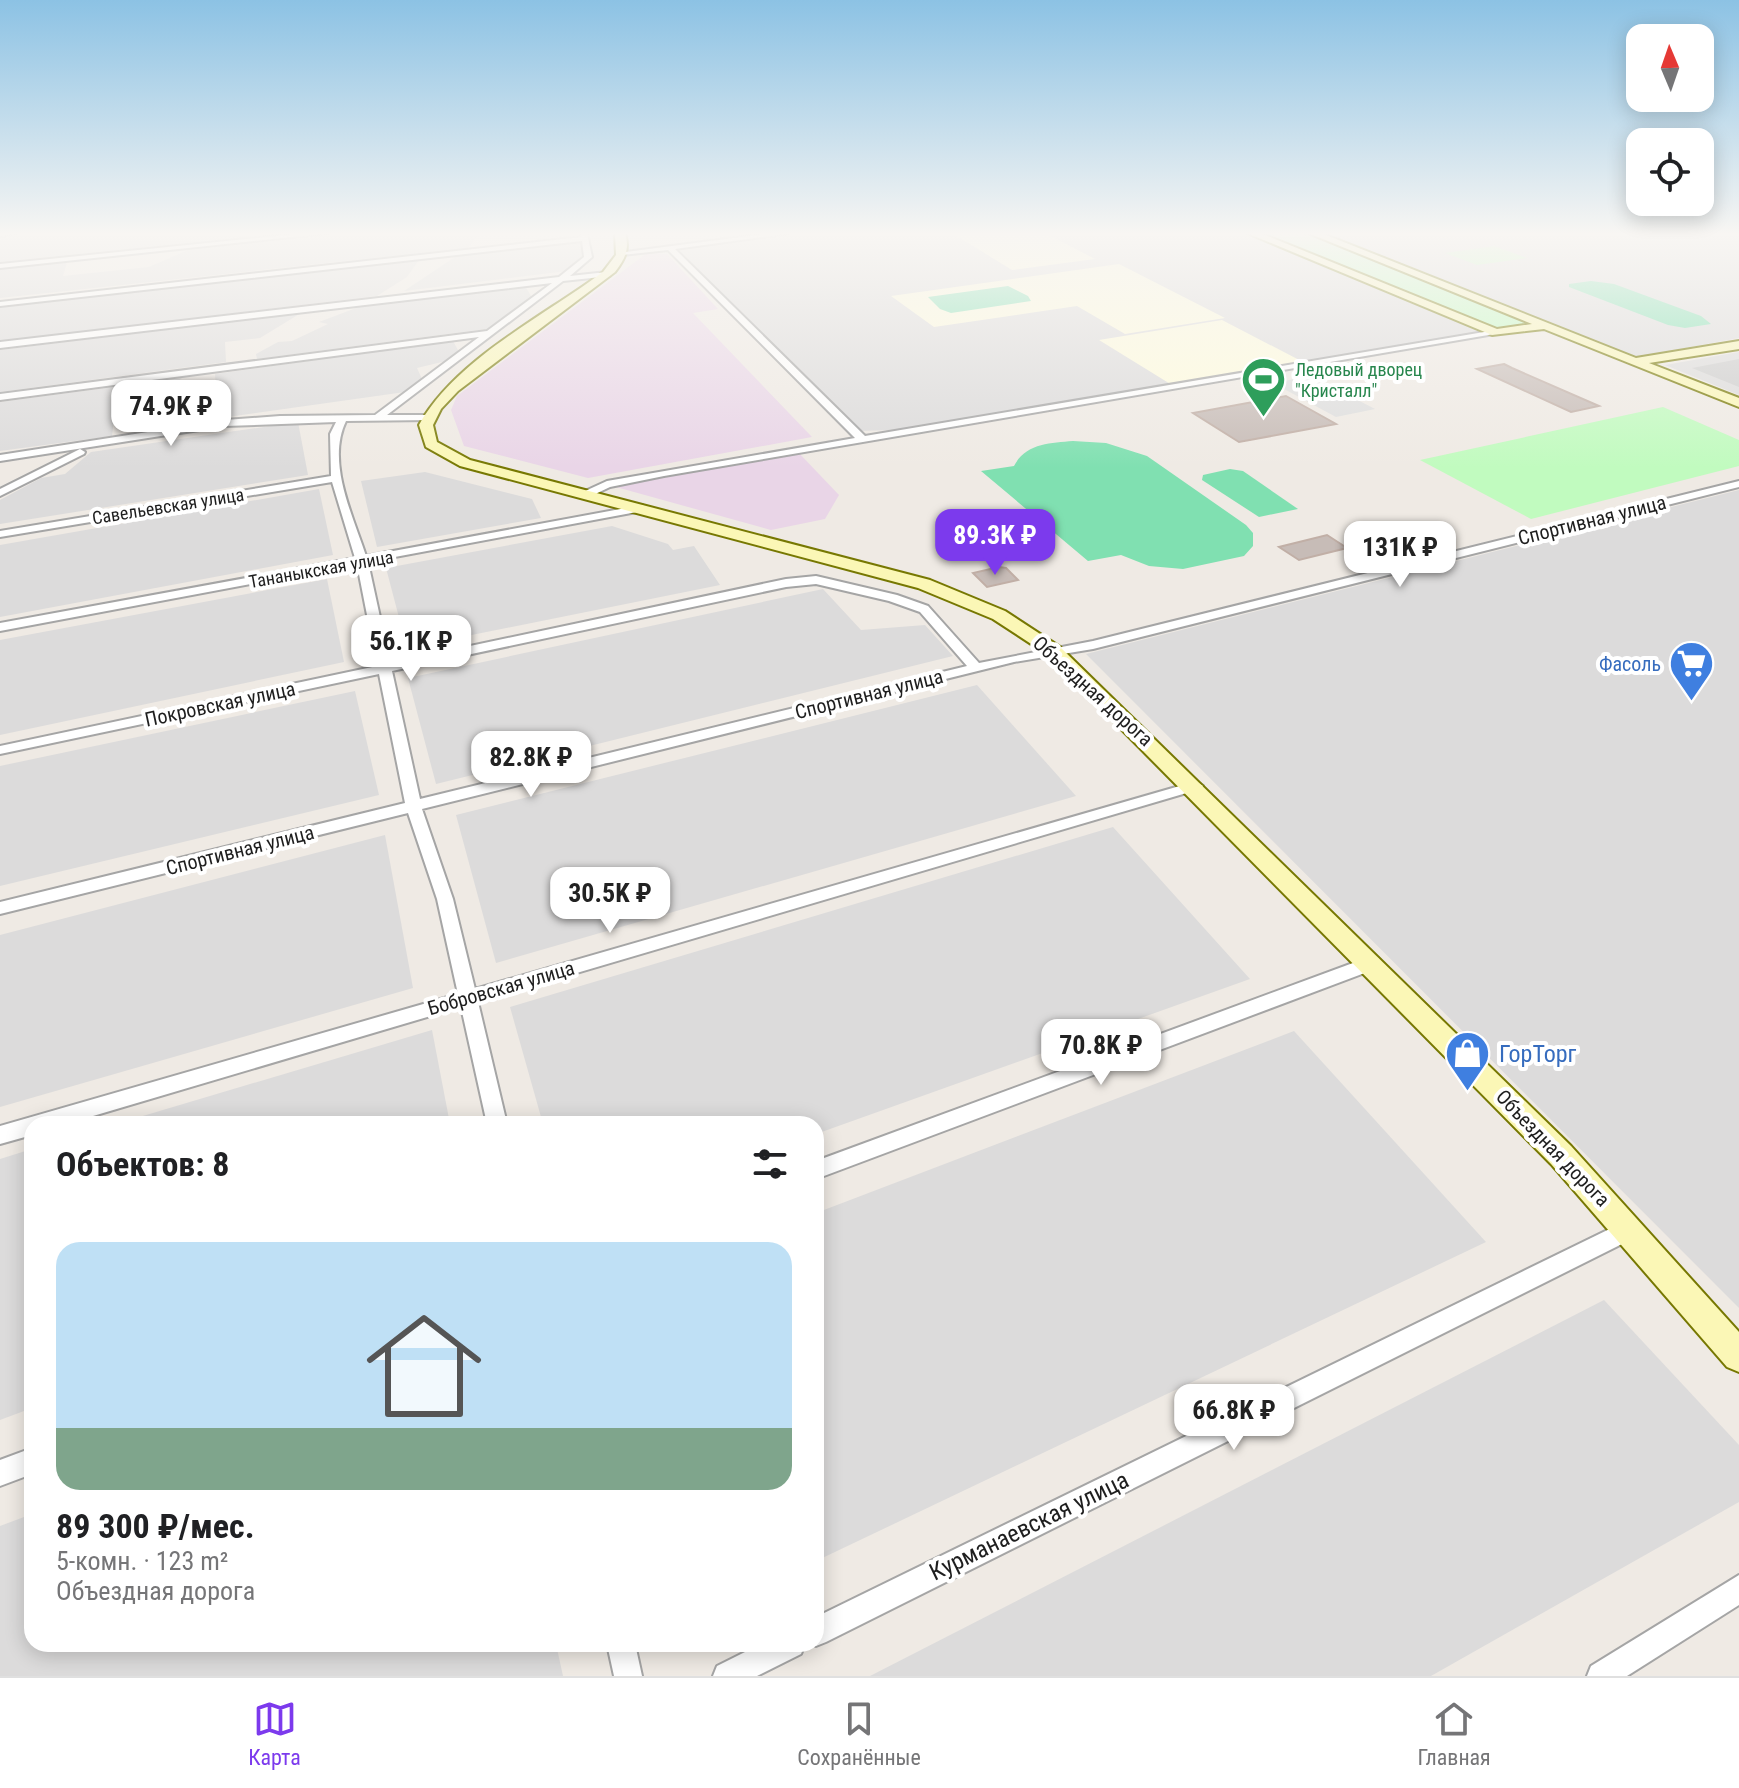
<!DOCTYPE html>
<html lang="ru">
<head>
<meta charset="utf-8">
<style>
  body { margin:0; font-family:"Roboto Condensed",sans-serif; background:#f6f6f6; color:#202124; height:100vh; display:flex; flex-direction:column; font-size:30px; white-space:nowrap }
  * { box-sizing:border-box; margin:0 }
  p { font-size:26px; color:#757577 }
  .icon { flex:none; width:44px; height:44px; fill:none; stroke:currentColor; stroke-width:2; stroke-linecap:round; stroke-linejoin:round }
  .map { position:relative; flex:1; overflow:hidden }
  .sheet { position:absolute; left:24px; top:1116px; width:800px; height:536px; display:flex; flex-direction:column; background:#fff; border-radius:24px; box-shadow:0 4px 20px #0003 }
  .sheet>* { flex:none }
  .needle { width:52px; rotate:358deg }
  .buttons { position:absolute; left:1626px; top:24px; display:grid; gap:16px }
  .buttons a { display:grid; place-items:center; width:88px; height:88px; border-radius:16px; background:#fff; box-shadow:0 4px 20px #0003; font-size:40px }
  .price { position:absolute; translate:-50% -68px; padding:0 18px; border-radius:16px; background:#fff; color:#222; font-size:26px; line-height:52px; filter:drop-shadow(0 2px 4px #0008) }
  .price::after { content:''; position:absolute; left:50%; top:48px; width:24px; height:18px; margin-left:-12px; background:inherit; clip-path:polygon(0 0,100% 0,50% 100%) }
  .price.active { background:#7c3aed; color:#fff }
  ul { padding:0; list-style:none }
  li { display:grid; align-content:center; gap:16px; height:424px; padding:0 32px }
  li+li { border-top:2px solid #e0e0e0 }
  li span { display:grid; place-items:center; height:248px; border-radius:24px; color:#555 }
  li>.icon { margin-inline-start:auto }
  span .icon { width:144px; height:144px; fill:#fffc; stroke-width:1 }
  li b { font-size:34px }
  h2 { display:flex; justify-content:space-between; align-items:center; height:96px; padding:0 32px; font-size:34px }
  .tab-bar { display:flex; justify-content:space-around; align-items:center; height:112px; border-top:2px solid #e0e0e0; background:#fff; font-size:22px; color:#757577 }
  .tab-bar a { display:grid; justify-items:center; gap:4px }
  .tab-bar .active { color:#7c3aed }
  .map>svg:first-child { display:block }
  .residential { fill:#dcdbdb }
  .industrial { fill:#e9d5e7 }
  .education { fill:#fffcdd }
  .religious { fill:#ccc }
  .park { fill:#c1fbbf }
  .pitch { fill:#80e0b1 }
  .parking { fill:#dedede }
  .building { fill:#c7bcb7; stroke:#c1afa6; stroke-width:2 }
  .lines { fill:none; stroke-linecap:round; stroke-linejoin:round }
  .street-casing { stroke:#a5a5a5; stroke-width:4 }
  .secondary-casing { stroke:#777802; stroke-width:4 }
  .street { fill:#fff; fill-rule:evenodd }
  .secondary { fill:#fbf7b6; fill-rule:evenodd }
  .labels { text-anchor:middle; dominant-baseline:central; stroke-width:8; stroke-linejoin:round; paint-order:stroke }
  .far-leisure-label { font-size:18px; fill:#27864d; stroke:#fff; text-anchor:start }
  .far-street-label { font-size:18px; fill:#1e1e1e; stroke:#fff }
  .street-label { font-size:20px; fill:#1e1e1e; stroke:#fff }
  .shop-label { font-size:20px; fill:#366cbe; stroke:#fff; text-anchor:end }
  .near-shop-label { font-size:24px; fill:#366cbe; stroke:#fff; text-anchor:start }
  .near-street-label { font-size:24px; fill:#1e1e1e; stroke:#fff }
</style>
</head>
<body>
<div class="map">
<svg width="1739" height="1676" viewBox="0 0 1739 1676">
  <rect width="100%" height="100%" fill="#efeae4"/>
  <g class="residential">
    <path d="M38 233H284L0 262V237Z"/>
    <path d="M349 233H480L468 248 0 298V269L67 262 63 276 149 267 188 250Z"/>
    <path d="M799 233H1243L1481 332 898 430 855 431 676 247Z"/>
    <path d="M1322 233H1739V338L1637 357Z"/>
    <path d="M580 241 582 259 567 271 404 291 458 255Z"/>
    <path d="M419 260 407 277 377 296 0 341V307Z"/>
    <path d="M525 286 533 299 494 328 257 359 256 354 278 342 292 341 328 324 319 322 364 305Z"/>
    <path d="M301 313 260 338 225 342 226 362 0 392V350Z"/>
    <path d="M453 341 459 352 450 360 417 368 422 379 405 392 192 422V399L216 395 215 374Z"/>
    <path d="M1739 352V395L1665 365Z"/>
    <path d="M182 378 149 405 115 410 112 436 0 451V402Z"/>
    <path d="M298 422 308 475 0 524V500L41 478 65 474 91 452Z"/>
    <path d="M425 472 532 499 541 518 377 547 361 481Z"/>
    <path d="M319 489 333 555 0 617V545Z"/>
    <path d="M1739 490V1308L1086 654Z"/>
    <path d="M612 526 668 544 673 550 694 546 720 585 407 648 386 568Z"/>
    <path d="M327 579 344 662 0 735V640Z"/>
    <path d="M823 589 861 630 925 625 953 656 436 784 408 678Z"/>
    <path d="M977 685 1076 796 496 963 456 815Z"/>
    <path d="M355 691 379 795 0 886V766Z"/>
    <path d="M1113 827 1250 979 816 1134V1124H543L510 1007Z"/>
    <path d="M385 835 413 988 0 1107V935Z"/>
    <path d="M432 1030 450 1124H116Z"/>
    <path d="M1294 1031 1486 1242 816 1561V1213Z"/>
    <path d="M32 1149V1408L0 1420V1159Z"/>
    <path d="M1604 1300 1739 1445V1502L1431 1676H870Z"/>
    <path d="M32 1514V1644H556L563 1676H0V1526Z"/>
  </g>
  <g class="industrial">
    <path d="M647 253 667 254 718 309 693 313 812 437 588 478 464 446 451 410 457 396Z"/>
    <path d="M797 451 839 495 825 519 771 530 616 487Z"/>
  </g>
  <g class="education">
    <path d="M961 233H1045L1095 259 1012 270 955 235Z"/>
    <path d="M1119 264 1225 318 1125 334 1077 306 934 327 891 296Z"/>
    <path d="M1222 320 1305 363 1172 385 1099 340Z"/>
  </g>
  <path class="religious" d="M1739 359V387L1692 368Z"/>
  <g class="park">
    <path d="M1261 233H1305L1532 324 1496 329Z"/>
    <path d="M1494 246 1527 258 1477 265 1445 253Z"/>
    <path d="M1663 407 1739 440V466L1531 519 1420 460Z"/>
  </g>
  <g class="pitch">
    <path d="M1591 281 1614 284 1701 316 1711 324 1685 328 1668 325 1569 287V284Z"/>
    <path d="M1008 286 1028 296 1031 301 951 313 940 309 928 297Z"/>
    <path d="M1073 441 1106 443 1147 456 1246 525 1253 533V546L1244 556 1183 569 1149 566 1121 555 1088 561 981 471 1014 466C1026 443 1050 443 1073 441Z"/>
    <path d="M1230 469 1243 471 1298 509 1259 517 1202 480 1203 475Z"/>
  </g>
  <path class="parking" d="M1311 376 1375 409 1336 417 1273 383Z"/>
  <g class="building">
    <path d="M1504 364 1512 368 1599 406 1571 412 1477 369Z"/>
    <path d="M1286 396 1336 424 1239 442 1193 413Z"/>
    <path d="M1327 535 1347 548 1299 560 1279 547Z"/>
    <path d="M999 567 1006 568 1018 580 987 587 973 573Z"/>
  </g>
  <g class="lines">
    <defs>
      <g id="street">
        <path d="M0 233H17L0 236Z"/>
        <path d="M306 233H329L0 268V264Z"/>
        <path d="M581 233H587L592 257 570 276 607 272 610 276 563 281 387 415H428L433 418 431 420 346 421C326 462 353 516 366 556L642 505 647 508 642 511 368 562 390 663 786 579 816 576 897 595 928 606 979 663 1093 641 1739 481V487L1093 649 1014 662 422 809 453 899 475 989 1190 783 1195 781 1203 786 1200 789 478 1002 507 1124H487L461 1007 66 1124H32V1135L0 1144V1126L458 994 437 899 408 813 0 914V902L405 803 379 674 0 754V746L377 666 357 564 0 631V623L355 558 332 482 0 537V531L331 476 330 434 336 422 225 426 0 461V455L225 420 280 416 375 415 479 337 0 400V394L487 331 552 283 0 348V342L559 277 584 257 582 241 0 306V302L581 237ZM816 584 889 601 920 612 967 666 420 799 392 671 786 587Z"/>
        <path d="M771 233H791L675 249 865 436 1496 330 1500 333 664 476 610 487 591 496H583V492L607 481 855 438 668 250 622 255 618 253Z"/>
        <path d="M80 449 85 452 84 454 0 496V489Z"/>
        <path d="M1372 956 1378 958 1381 963 1378 968 816 1179V1161Z"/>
        <path d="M1630 1219 1638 1222 1641 1229 1638 1236 826 1642 816 1646 811 1644H816V1617Z"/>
        <path d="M32 1448V1474L0 1486V1460Z"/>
        <path d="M1739 1575V1605L1627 1676H1587L1591 1666Z"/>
        <path d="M607 1644H635L642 1676H614Z"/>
        <path d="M761 1644H805L801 1654 757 1676H713L717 1666Z"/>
      </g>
      <g id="secondary">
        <path d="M615 233H625C630 249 625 259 615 272L458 391 441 409 433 425 437 442 470 460 930 580 1005 611 1060 647 1571 1146 1739 1332V1372L1727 1367 1551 1164 1048 655 993 619 918 588 460 466 426 447 419 425C456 359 544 316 603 272L616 255Z"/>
        <path d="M1247 233H1260L1497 329 1532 324 1308 233H1321L1636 358 1739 341V349L1649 363 1739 398V407L1544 329 1492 335Z"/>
      </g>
    </defs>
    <use href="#street" class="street-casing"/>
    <use href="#secondary" class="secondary-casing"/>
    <use href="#street" class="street"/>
    <use href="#secondary" class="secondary"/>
  </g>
  <linearGradient id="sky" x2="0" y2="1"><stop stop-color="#8cc2e4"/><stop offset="0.5" stop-color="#f8f6f3"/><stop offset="1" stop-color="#f8f6f3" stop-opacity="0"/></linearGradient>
  <rect width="1739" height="468" fill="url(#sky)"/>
  <defs>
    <symbol id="stadium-pin" viewBox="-11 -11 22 30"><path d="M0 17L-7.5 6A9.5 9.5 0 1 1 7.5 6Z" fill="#2e9e5b" stroke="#fff"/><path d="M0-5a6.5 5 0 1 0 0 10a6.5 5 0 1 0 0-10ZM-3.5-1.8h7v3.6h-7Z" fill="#fff"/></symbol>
    <symbol id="supermarket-pin" viewBox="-11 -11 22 30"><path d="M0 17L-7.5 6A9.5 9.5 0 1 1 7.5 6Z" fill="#3f7fe0" stroke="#fff"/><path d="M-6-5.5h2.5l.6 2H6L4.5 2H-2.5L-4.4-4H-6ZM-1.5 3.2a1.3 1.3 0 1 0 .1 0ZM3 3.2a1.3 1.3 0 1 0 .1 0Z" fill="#fff"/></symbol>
    <symbol id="shop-pin" viewBox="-11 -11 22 30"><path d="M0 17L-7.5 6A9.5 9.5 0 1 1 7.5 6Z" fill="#3f7fe0" stroke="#fff"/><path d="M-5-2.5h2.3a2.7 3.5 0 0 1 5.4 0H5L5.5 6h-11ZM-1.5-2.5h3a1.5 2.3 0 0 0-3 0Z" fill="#fff"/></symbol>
  </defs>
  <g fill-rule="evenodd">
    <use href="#stadium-pin" x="1238" y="354" width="51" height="69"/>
    <use href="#supermarket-pin" x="1666" y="638" width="51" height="69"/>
    <use href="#shop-pin" x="1442" y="1028" width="51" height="69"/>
  </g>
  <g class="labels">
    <g class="far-leisure-label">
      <text x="1295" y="369">Ледовый дворец<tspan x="1295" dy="21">"Кристалл"</tspan></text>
    </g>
    <g class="far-street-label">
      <text transform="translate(168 506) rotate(-9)">Савельевская улица</text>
      <text transform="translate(321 569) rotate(-10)">Тананыкская улица</text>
    </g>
    <g class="street-label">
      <text transform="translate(1592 520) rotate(-14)">Спортивная улица</text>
      <text transform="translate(1093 691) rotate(42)">Объездная дорога</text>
      <text transform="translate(869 694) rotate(-14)">Спортивная улица</text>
      <text transform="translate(220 704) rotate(-12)">Покровская улица</text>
      <text transform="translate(240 850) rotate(-14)">Спортивная улица</text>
      <text transform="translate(501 988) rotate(-16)">Бобровская улица</text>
      <text transform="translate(1553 1148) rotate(46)">Объездная дорога</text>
    </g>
    <g class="shop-label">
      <text x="1661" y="664">Фасоль</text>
    </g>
    <g class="near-shop-label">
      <text x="1499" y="1054">ГорТорг</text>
    </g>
    <g class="near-street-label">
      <text transform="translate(1029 1526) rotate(-26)">Курманаевская улица</text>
    </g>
  </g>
</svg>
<div class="buttons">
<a><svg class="needle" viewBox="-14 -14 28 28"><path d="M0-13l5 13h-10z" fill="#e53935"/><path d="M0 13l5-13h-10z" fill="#757577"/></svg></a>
<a><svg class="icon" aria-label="locate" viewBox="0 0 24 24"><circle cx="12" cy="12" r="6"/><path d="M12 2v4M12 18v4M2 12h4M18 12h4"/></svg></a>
</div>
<b class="price" style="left:171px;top:448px">74.9K ₽</b>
<b class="price active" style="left:995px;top:577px">89.3K ₽</b>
<b class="price" style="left:1400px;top:589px">131K ₽</b>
<b class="price" style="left:411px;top:683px">56.1K ₽</b>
<b class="price" style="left:531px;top:799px">82.8K ₽</b>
<b class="price" style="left:610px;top:935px">30.5K ₽</b>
<b class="price" style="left:1101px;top:1087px">70.8K ₽</b>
<b class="price" style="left:1234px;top:1452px">66.8K ₽</b>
<section class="sheet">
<h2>Объектов: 8<svg class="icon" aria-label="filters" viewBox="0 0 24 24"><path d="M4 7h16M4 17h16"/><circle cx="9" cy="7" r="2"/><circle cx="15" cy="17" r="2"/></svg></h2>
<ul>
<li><span style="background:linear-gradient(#bfe0f5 75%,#7fa58c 0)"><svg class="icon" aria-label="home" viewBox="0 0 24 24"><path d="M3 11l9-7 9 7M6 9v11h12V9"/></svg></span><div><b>89 300 ₽/мес.</b><p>5-комн. · 123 m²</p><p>Объездная дорога</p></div></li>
</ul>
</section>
</div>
<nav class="tab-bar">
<a class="active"><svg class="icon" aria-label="map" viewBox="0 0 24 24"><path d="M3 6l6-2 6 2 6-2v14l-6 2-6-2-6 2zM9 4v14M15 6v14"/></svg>Карта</a>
<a><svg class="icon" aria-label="saved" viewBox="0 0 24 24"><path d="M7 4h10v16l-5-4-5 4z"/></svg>Сохранённые</a>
<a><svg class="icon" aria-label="home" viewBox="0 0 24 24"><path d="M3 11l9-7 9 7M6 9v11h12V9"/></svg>Главная</a>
</nav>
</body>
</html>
